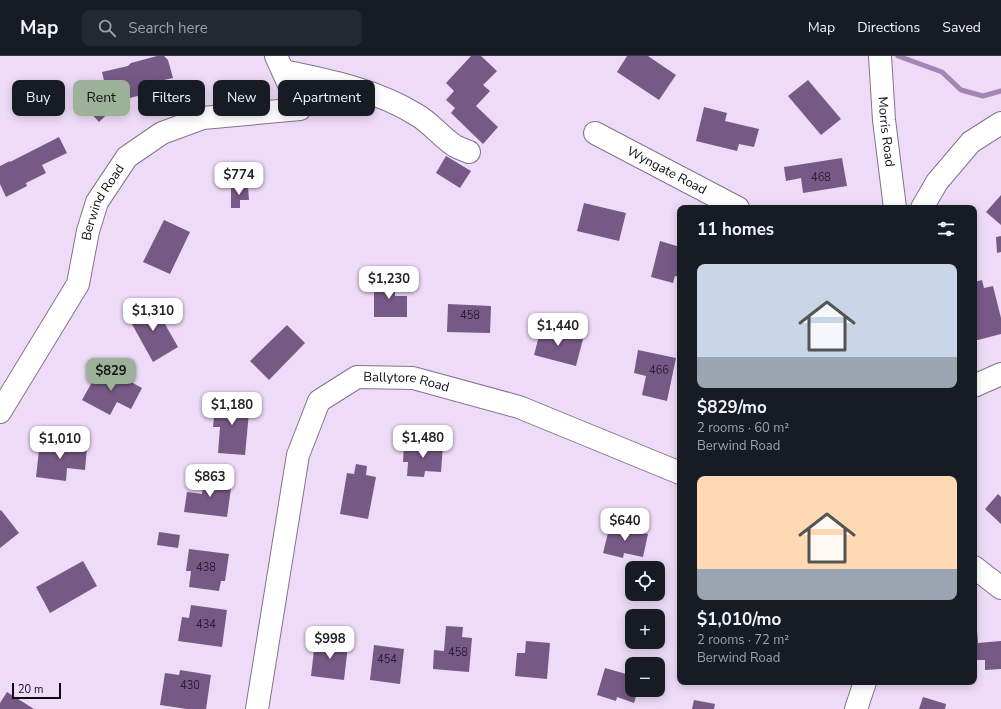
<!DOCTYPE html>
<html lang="en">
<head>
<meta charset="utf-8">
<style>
  body { margin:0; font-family:"Nunito Sans",sans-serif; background:#242831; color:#f1f3f6; height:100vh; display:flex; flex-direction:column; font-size:15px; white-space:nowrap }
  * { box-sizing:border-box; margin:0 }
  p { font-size:13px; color:#9ea1a6 }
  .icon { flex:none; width:22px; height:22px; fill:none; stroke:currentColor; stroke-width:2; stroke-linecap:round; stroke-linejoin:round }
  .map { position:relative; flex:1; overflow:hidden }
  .sheet { position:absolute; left:677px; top:149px; width:300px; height:480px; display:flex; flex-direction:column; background:#171b24; border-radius:8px; box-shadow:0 2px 10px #0003 }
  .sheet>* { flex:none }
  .top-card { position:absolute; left:12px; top:24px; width:380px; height:36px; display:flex; gap:8px }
  .fabs { position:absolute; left:625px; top:505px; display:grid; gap:8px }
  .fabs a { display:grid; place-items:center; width:40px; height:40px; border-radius:8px; background:#171b24; box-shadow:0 2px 10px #0003; font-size:20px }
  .scale { position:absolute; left:12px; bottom:10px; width:49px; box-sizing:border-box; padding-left:4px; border:2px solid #0f0913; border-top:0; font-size:11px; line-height:14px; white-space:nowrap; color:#0f0913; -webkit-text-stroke:3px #eedbf8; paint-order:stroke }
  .price { position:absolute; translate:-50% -34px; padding:0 9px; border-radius:8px; background:#fff; color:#222; font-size:13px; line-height:26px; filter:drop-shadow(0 1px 2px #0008) }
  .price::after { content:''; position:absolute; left:50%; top:24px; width:12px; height:9px; margin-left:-6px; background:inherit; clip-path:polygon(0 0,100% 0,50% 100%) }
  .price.selected { background:#9cb298; color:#111 }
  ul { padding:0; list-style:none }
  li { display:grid; align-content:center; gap:8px; height:212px; padding:0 20px }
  li span { display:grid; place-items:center; height:124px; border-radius:8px; color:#555 }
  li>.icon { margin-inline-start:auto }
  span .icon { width:72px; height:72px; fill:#fffc; stroke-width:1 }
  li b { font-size:17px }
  h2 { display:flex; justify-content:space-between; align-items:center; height:48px; padding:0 20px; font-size:17px }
  .pill { padding:0 14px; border-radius:8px; background:#171b24; box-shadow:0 2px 10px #0003; font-size:14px; line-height:36px }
  .pill.selected { background:#9cb298; color:#111 }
  header { display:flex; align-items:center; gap:24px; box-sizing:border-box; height:56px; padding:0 20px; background:#171b24; border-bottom:1px solid #363941 }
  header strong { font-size:19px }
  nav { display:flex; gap:22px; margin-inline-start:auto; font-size:14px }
  .search { width:280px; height:36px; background:#242831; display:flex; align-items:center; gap:10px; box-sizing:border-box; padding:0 14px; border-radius:8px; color:#9ea1a6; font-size:15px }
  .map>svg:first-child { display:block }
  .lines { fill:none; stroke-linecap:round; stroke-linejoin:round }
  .stream { stroke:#a485b4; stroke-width:5 }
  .building { fill:#775986 }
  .minor-casing { stroke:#84738d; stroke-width:24 }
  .minor { stroke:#fff; stroke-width:22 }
  .labels { text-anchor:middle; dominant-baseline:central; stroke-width:3; stroke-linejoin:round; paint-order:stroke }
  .number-label { font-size:11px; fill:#291d30 }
  .street-label { font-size:13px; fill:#0f0913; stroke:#eedbf8 }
</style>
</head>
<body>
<header>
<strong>Map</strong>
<div class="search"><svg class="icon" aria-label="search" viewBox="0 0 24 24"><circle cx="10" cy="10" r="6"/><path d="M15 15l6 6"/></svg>Search here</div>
<nav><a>Map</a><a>Directions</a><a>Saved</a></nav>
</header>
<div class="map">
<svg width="1001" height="653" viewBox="0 0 1001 653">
  <rect width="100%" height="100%" fill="#eedbf8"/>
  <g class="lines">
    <path class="stream" d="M898 0 942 16 961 34 983 40 1001 35"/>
  </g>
  <g class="building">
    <path d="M157 0H164L168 4 173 22 155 26 157 35 122 44 99 66 87 53 108 32 105 29 102 16 128 10 131 7Z"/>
    <path d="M471 0H481L497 15 483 29 490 35 476 50 498 71 483 88 451 57 455 52 446 44 454 35 446 27Z"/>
    <path d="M627 0H648L676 19 659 44 617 16Z"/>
    <path d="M808 24 841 63 821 79 788 40Z"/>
    <path d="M704 51 727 57 725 65 759 73 754 91 739 88 737 95 696 85Z"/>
    <path d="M59 81 67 97 42 109 46 117 26 127 27 130 6 141 0 128V110L10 105V106Z"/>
    <path d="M446 100 471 115 460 132 436 117Z"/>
    <path d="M842 102 847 130 803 137 801 122 786 125 784 111Z"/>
    <path d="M231 131H248L249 144H240V152H231Z"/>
    <path d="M1001 139V169L986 156Z"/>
    <path d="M584 147 626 157 619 185 577 175Z"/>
    <path d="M164 164 190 176 170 218 143 206Z"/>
    <path d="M1001 180V196L997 197 996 181Z"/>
    <path d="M660 185 680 191V221L675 220 673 227 651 221Z"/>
    <path d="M395 223V240H407V261H374V224Z"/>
    <path d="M982 224 984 232 993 230 1001 262V278L974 285V226Z"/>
    <path d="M153 247 178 291 153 306 128 261Z"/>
    <path d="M448 248 491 250 490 277 447 276Z"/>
    <path d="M287 269 305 287 269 324 250 305Z"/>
    <path d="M541 272 583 283 576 310 534 299Z"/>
    <path d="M638 294 676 302 667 345 642 339 646 320 634 317Z"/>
    <path d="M101 310 142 332 131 353 117 346 110 359 82 344Z"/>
    <path d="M216 343 250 346 245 399 218 397 220 371H213Z"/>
    <path d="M40 385 87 391 85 414 67 412 66 425 36 421Z"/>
    <path d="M404 387 443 389 441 416 425 415 424 421 407 420 408 406H403Z"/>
    <path d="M356 408 367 410 366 419 376 421 368 463 340 458 347 417 354 418Z"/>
    <path d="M204 421 232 425 227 461 184 456 187 436 202 438Z"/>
    <path d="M998 438 1001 441V468L985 453Z"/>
    <path d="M1 454 19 477 0 492V455Z"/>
    <path d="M610 469 648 478 643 501 624 497 623 502 603 497Z"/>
    <path d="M159 476 180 479 178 492 157 489Z"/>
    <path d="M189 493 229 498 225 525H221L219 535 189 531 191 515H186Z"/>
    <path d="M83 505 97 530 50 557 36 531Z"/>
    <path d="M191 549 227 554 222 591 178 585 182 561 189 562Z"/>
    <path d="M446 570 463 571 462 581 472 582 469 616 433 613 434 594 444 595Z"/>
    <path d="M974 574H977L978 587 1001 585V613L985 614V604H974Z"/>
    <path d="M315 585 348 589 344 624 311 620Z"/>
    <path d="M526 585 550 587 547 623 515 620 517 597H525Z"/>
    <path d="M374 589 404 593 400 628 370 624Z"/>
    <path d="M629 611 632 612V634H638L634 647 617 641 616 645 597 639 605 612 626 618Z"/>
    <path d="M180 614 211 619 206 653H187L160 649 165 617 179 619Z"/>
    <path d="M7 636 34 653H0V647Z"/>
    <path d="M923 641 946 648 945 653H919Z"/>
    <path d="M694 644 715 648 714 653H692Z"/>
  </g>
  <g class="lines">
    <defs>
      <g id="minor">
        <path id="s1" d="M880 0 884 64 895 152"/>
        <path d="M283 15C328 24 377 34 417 59 431 67 441 81 455 90 459 92 464 94 469 96"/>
        <path id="s2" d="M595 77 738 152"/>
        <path d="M922 152 937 126 971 86 1001 67"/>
        <path d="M974 330 1001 318"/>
        <path id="s3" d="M0 356 78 228 88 175 97 146 127 101 162 77 203 62 300 53 276 0"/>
        <path d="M974 511 1001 532"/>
        <path id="s4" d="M257 653 298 399 319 345 357 321 413 322 519 351 680 417"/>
        <path d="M856 653 865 626"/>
      </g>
    </defs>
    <use href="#minor" class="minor-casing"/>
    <use href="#minor" class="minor"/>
  </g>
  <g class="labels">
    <g class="number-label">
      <text x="821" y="121">468</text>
      <text x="470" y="259">458</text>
      <text x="659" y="314">466</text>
      <text x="206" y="511">438</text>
      <text x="206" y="568">434</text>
      <text x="458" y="596">458</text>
      <text x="387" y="603">454</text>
      <text x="190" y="629">430</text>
    </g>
    <g class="street-label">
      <text stroke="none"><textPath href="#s1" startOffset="76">Morris Road</textPath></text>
      <text stroke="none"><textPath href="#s2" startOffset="81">Wyngate Road</textPath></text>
      <text stroke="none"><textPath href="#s3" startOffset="236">Berwind Road</textPath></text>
      <text stroke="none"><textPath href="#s4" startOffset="410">Ballytore Road</textPath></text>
    </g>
  </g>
</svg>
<div class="fabs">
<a><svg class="icon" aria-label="locate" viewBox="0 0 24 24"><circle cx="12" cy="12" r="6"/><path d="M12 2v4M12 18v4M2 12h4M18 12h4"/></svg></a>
<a>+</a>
<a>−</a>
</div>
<div class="scale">20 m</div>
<b class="price" style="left:239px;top:140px">$774</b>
<b class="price" style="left:389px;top:244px">$1,230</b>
<b class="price" style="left:153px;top:276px">$1,310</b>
<b class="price" style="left:558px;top:291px">$1,440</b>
<b class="price selected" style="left:111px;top:336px">$829</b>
<b class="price" style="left:232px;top:370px">$1,180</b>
<b class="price" style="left:423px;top:403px">$1,480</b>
<b class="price" style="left:60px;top:404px">$1,010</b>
<b class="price" style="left:210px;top:442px">$863</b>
<b class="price" style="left:625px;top:486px">$640</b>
<b class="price" style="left:330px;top:604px">$998</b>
<div class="top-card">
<a class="pill">Buy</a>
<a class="pill selected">Rent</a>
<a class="pill">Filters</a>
<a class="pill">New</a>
<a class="pill">Apartment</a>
</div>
<section class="sheet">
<h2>11 homes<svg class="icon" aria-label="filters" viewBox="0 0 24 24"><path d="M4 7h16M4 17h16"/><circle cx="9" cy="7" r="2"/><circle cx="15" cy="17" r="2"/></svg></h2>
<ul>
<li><span style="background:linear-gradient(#c9d6e8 75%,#9aa5b1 0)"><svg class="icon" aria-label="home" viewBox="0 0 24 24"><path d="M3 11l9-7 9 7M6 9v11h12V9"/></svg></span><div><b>$829/mo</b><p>2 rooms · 60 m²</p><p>Berwind Road</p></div></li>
<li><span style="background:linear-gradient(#ffd9b3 75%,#9aa5b1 0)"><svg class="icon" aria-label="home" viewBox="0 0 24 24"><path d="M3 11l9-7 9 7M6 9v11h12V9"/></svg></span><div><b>$1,010/mo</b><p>2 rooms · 72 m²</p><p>Berwind Road</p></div></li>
</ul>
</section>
</div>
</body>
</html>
